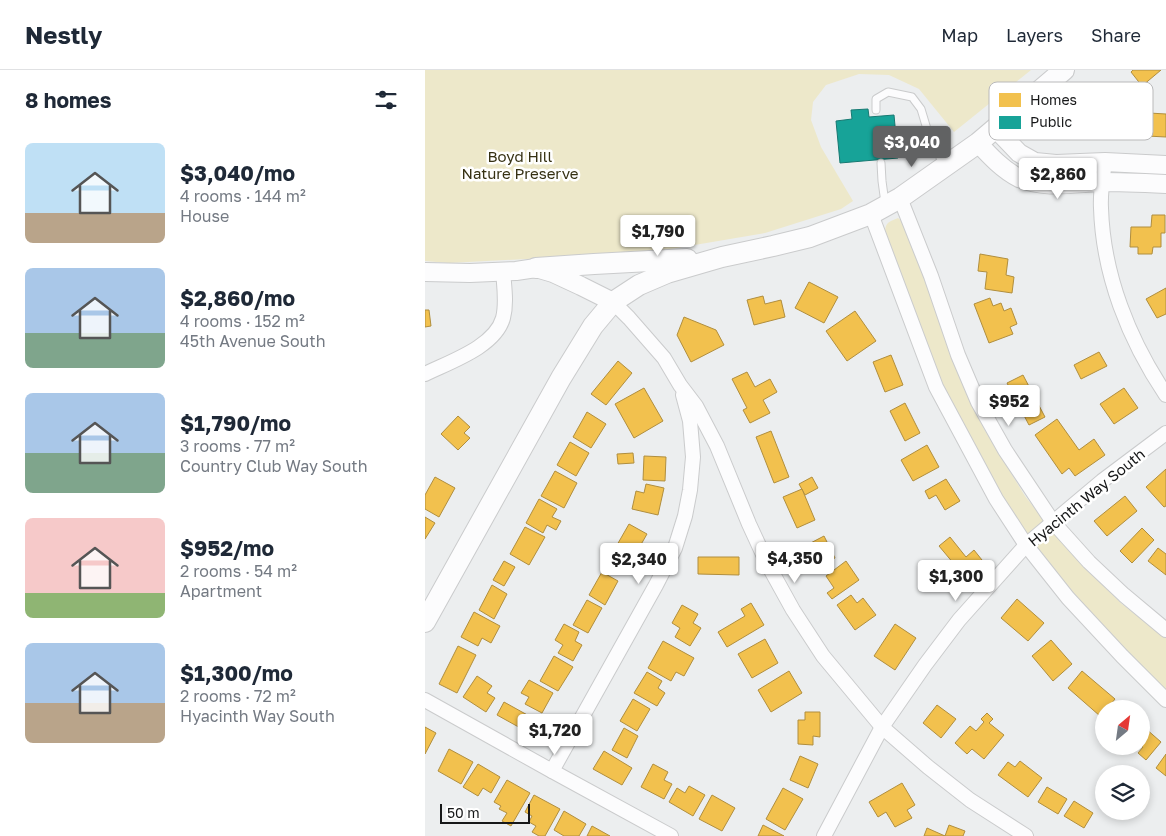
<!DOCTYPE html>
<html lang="en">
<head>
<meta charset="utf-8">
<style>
  body { margin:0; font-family:"Golos Text",sans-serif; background:#f6f6f7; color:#1f2937; height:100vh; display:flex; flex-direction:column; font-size:19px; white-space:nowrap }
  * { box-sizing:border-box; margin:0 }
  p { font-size:16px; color:#747a83 }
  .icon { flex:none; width:28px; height:28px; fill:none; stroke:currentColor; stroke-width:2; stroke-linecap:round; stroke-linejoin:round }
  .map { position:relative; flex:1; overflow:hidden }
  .panel { display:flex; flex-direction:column; background:#fff; width:425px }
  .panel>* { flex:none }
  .needle { width:32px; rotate:29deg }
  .buttons { position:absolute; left:670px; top:630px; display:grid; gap:10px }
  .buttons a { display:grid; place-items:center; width:55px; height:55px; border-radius:50%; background:#fff; box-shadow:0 2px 8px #0003; font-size:25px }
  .scale { position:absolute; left:15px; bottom:12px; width:90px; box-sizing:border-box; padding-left:5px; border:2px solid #161718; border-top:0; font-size:14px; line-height:18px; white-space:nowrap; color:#161718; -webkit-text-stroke:4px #fff; paint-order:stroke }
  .price { position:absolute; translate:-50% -42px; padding:0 11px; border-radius:5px; background:#fff; color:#222; font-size:16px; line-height:32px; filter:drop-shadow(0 1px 2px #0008) }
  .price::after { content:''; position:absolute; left:50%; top:30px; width:15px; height:11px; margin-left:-8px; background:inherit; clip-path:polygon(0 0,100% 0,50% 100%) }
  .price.on { background:#616263; color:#fff }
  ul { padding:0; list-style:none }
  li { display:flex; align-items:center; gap:15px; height:125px; padding:0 25px }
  li span { display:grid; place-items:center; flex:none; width:140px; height:100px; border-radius:8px; color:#555 }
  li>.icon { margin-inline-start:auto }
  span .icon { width:60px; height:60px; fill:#fffc; stroke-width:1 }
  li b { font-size:21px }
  h2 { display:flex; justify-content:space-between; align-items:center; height:60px; padding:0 25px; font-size:21px }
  header { display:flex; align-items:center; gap:30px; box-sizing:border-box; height:70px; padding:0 25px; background:#fff; border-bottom:1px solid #e0e1e3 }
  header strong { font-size:24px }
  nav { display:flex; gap:28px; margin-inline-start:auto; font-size:18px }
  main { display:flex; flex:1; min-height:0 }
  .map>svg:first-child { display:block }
  .green { fill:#ede8ca }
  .homes { fill:#f2c14e; stroke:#b08e3e }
  .public { fill:#17a398; stroke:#177972 }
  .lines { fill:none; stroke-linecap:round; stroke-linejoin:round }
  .service-casing { stroke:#cacbcc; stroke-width:9 }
  .minor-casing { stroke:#cacbcc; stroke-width:16 }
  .tertiary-casing { stroke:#cacbcc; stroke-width:20 }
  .secondary-casing { stroke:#cacbcc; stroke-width:22 }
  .service { stroke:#fcfcfd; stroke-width:7 }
  .minor { stroke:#fcfcfd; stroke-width:14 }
  .tertiary { stroke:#fcfcfd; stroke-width:18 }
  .secondary { stroke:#fcfcfd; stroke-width:20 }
  .labels { text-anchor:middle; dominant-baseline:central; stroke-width:5; stroke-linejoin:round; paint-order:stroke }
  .park-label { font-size:15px; fill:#363113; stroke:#fff }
  .street-label { font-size:15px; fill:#161718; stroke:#fff }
  .key { fill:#fff; stroke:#b9b9ba; stroke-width:1 }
  .key-label { font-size:14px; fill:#161718 }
</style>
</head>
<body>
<header>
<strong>Nestly</strong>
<nav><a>Map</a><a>Layers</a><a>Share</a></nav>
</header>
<main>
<section class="panel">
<h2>8 homes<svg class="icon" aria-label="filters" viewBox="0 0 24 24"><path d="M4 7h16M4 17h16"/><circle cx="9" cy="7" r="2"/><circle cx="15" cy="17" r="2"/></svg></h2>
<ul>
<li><span style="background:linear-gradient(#bfe0f5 70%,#b9a48a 0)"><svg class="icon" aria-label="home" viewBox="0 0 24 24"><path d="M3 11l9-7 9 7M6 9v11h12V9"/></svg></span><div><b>$3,040/mo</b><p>4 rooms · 144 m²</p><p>House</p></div></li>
<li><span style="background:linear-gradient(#a9c7e8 65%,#7fa58c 0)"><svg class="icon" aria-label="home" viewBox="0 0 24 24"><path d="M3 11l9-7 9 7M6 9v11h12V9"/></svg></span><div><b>$2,860/mo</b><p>4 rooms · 152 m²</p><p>45th Avenue South</p></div></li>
<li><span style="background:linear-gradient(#a9c7e8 60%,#7fa58c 0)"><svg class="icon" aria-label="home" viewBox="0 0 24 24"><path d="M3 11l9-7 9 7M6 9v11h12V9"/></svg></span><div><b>$1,790/mo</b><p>3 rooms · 77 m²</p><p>Country Club Way South</p></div></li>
<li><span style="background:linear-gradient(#f6c9c9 75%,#8fb573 0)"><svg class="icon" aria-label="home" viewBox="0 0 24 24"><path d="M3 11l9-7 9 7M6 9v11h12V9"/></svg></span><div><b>$952/mo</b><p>2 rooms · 54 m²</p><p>Apartment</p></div></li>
<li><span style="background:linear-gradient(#a9c7e8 60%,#b9a48a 0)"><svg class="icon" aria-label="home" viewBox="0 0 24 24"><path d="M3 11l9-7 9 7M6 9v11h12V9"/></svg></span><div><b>$1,300/mo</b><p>2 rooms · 72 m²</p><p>Hyacinth Way South</p></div></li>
</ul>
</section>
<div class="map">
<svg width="741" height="766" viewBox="0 0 741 766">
  <rect width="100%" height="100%" fill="#eceeef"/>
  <g class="green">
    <path d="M0 0H606L529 62 494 19 464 5 434 4 401 15 388 32 386 50 396 77 428 131 416 139 340 163 240 180 138 187 24 193 0 191Z"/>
    <path d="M473 148 478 152 534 304 559 359 600 426 642 479 697 534 741 568V621L725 606 658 535 631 503 591 449 562 401 520 320 497 268 460 164C460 152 464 152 473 148Z"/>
  </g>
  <g class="homes">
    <path d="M708 0H736L717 16 706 2Z"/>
    <path d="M724 43 741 44V67L722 66Z"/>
    <path d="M727 145H740V163H736V177H728L727 184H713V177H705L706 157H726Z"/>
    <path d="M555 184 583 189 581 205 589 207 587 223 560 219 562 202 553 201Z"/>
    <path d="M384 212 413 227 399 253 370 238Z"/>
    <path d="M741 218V244L732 248 721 229Z"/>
    <path d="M338 226 340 234 356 230 360 247 329 255 322 230Z"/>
    <path d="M565 228 568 236 576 233 579 241 586 238 592 254 585 257 588 264 564 273 549 234Z"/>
    <path d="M0 240H4L6 256 0 257Z"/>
    <path d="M430 241 451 271 422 291 401 261Z"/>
    <path d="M259 247 291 260 299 275 266 292 252 265Z"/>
    <path d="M674 282 682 296 656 309 649 295Z"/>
    <path d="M466 285 478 315 460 322 448 292Z"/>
    <path d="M193 291 207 303 181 335 166 324Z"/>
    <path d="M322 302 330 317 345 309 352 322 338 330 345 343 325 353 318 340 322 338 307 309Z"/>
    <path d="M598 305 620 347 604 355 582 313Z"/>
    <path d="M219 318 238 351 209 368 190 334Z"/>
    <path d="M699 318 713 338 689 354 675 334Z"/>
    <path d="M480 333 495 363 480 371 465 341Z"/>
    <path d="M162 342 181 354 166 378 148 367Z"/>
    <path d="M33 346 45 357 39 363 45 368 33 380 16 364Z"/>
    <path d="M632 349 654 380 669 369 680 385 650 406 644 398 637 404 610 365Z"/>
    <path d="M346 361 364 407 349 413 331 367Z"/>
    <path d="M145 372 164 383 151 406 132 395Z"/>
    <path d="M502 375 514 397 488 411 476 390Z"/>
    <path d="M208 383 209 393 193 394 192 384Z"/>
    <path d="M219 386 241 387 240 411 218 410Z"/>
    <path d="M741 399V436L739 437 721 417Z"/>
    <path d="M130 401 152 413 139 438 116 426Z"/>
    <path d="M10 407 30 418 14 447 0 439V425Z"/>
    <path d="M387 407 393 418 380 425 374 414Z"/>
    <path d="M521 409 535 431 520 440 511 425 504 429 500 421Z"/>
    <path d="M221 414 239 418 233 445 207 439 211 421 219 423Z"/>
    <path d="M377 419 390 450 372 458 358 427Z"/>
    <path d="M700 426 712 441 682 466 669 451Z"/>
    <path d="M114 429 132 439 127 447 136 451 131 460 122 455 118 463 101 453Z"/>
    <path d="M0 447 10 453 0 469Z"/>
    <path d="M204 454 222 464 206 492 188 482Z"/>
    <path d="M100 457 120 467 104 495 85 484Z"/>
    <path d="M717 458 729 470 707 493 695 481Z"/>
    <path d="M399 466 410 488 390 499 378 477Z"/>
    <path d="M525 467 541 487 549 480 557 490 526 515 517 504 529 494 514 476Z"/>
    <path d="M733 478 741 484V505L723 491Z"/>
    <path d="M273 487H314V505L273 504Z"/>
    <path d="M79 491 90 497 79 516 68 510Z"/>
    <path d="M421 491 434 510 407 529 402 523 409 518 401 506Z"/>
    <path d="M177 502 193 511 180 535 164 525Z"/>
    <path d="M67 515 82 524 69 549 54 540Z"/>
    <path d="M426 525 432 533 438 528 451 545 430 560 412 535Z"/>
    <path d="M592 529 619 553 603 571 576 548Z"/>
    <path d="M162 530 177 538 163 563 148 555Z"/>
    <path d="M326 533 339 555 302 577 293 562 320 546 316 539Z"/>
    <path d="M257 535 273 544 268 553 276 558 265 576 250 567 255 558 247 553Z"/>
    <path d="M49 542 75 556 66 573 57 568 53 576 36 567Z"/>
    <path d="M139 554 154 562 150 571 157 575 148 591 133 583 138 575 130 570Z"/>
    <path d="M470 554 491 568 470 600 449 586Z"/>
    <path d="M340 569 353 593 327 608 313 584Z"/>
    <path d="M626 570 647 594 628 611 607 586Z"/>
    <path d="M238 571 269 588 259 606 251 602 246 611 223 598Z"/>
    <path d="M33 576 51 585 32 623 14 614Z"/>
    <path d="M129 586 148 597 133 621 115 611Z"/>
    <path d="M364 601 377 623 346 642 333 620Z"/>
    <path d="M657 601 690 629 682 639H679V642L675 646 643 618Z"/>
    <path d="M222 602 237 611 233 618 240 623 232 636 209 623Z"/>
    <path d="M52 606 67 616 62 623 70 628 61 642 38 627Z"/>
    <path d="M104 610 128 623 117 643 100 634 104 627 96 623Z"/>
    <path d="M208 629 225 639 212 661 195 651Z"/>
    <path d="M79 632 115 652 108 665 72 645Z"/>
    <path d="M512 635 531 649 516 668 498 653Z"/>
    <path d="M380 642H395V667L388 666V675L373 674V650H380Z"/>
    <path d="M562 643 568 649 564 653 579 665 559 689 547 679 542 684 530 673 545 656 551 661 559 652 556 649Z"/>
    <path d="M0 657 11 663 0 684Z"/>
    <path d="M199 658 213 666 202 688 187 680Z"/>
    <path d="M720 658 736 672 721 690 713 683 718 677 716 676V662Z"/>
    <path d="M24 679 48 692 36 714 13 701Z"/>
    <path d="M179 681 207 698 197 715 168 699Z"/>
    <path d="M741 684V706L731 698Z"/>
    <path d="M375 686 393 694 383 718 365 710Z"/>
    <path d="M595 691 617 708 603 727 573 705 583 692 590 697Z"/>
    <path d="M53 694 75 707 66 723 58 718 53 726 38 717Z"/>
    <path d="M228 694 243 702 239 710 247 714 239 729 216 717Z"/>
    <path d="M82 710 105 723 86 756 77 751 82 743 74 739 76 736 69 732Z"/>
    <path d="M477 713 490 735 482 740 487 748 470 757 461 742 453 747 444 732Z"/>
    <path d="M264 716 280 725 268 746 244 732 252 718 260 723Z"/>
    <path d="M622 717 642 729 633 744 613 732Z"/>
    <path d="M358 718 378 729 360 760 341 749Z"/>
    <path d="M109 725 135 739 120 766H114L107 762 111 756 104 752 107 746 100 742Z"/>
    <path d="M287 725 310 738 297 761 274 749Z"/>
    <path d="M649 731 668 743 659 758 639 746Z"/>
    <path d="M139 741 161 754 154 766H139L129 760Z"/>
    <path d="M338 755 359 766H333Z"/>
    <path d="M524 755 540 761 538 766H499L502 758 520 766Z"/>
    <path d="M167 756 185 766H162Z"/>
  </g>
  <path class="public" d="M443 39 444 47 469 45 473 88 415 93 411 51 427 49 426 40Z"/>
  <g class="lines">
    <defs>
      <g id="service">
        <path d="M451 40V29L463 22 487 27 496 39 502 59 518 94"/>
        <path d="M456 93 457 111 460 133"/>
      </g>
      <g id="minor">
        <path d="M680 92C678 107 675 122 676 138 678 205 704 270 741 325"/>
        <path d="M475 128 506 206 533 285 553 332 580 380 628 452 664 492 699 525 741 560"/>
        <path d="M446 144 511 317 571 429 601 475 643 528 697 586 741 630"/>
        <path d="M188 232 204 248 239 288 255 315 271 336 292 376 324 454 342 493 368 540 398 586 457 657 503 697 545 730 601 766"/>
        <path d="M0 304C24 292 70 277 78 248 82 233 79 216 78 201"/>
        <path d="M0 630 127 701 246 766"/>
        <path d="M127 701 231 515 250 478 260 446 265 420 268 387 265 351 258 325"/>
        <path d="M399 766 457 657 500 595 534 550 601 475 677 411 741 363"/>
      </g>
      <g id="tertiary">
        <path d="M571 59 594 83 610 92 631 94 680 92 741 95"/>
        <path d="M553 73C565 86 578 100 594 108 619 119 649 113 675 112 697 112 719 113 741 114"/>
        <path d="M0 202 45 203 91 201 111 198 128 203 156 216 188 232"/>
      </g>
      <g id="secondary">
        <path d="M111 198 169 194 262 189"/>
        <path d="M0 552 136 308 168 256 188 232 214 215 242 203 297 187 348 176 385 167 446 144 475 128 553 73 639 0"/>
      </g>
    </defs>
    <use href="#service" class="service-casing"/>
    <use href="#minor" class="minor-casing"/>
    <use href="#tertiary" class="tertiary-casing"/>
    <use href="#secondary" class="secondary-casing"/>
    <use href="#service" class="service"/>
    <use href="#minor" class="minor"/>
    <use href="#tertiary" class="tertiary"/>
    <use href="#secondary" class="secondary"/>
  </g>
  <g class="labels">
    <g class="park-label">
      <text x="95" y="86">Boyd Hill<tspan x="95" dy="17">Nature Preserve</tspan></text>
    </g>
    <g class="street-label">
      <text transform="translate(661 427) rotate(-39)">Hyacinth Way South</text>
    </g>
  </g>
  <rect x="564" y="12" width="164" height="58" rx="8" class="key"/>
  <rect x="574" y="23" width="22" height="14" fill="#f2c14e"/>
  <rect x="574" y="46" width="22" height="13" fill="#17a398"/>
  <g class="key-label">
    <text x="605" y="35">Homes</text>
    <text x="605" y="57">Public</text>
  </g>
</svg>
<div class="buttons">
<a><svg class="needle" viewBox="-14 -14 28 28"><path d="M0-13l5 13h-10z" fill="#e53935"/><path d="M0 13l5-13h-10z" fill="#747a83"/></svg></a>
<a><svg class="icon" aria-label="layers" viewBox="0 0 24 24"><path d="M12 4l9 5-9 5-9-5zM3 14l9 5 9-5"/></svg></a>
</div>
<div class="scale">50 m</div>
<b class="price on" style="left:487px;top:98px">$3,040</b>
<b class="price" style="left:633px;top:130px">$2,860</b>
<b class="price" style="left:233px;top:187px">$1,790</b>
<b class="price" style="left:584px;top:357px">$952</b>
<b class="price" style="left:370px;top:514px">$4,350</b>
<b class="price" style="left:214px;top:515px">$2,340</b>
<b class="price" style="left:531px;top:532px">$1,300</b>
<b class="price" style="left:130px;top:686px">$1,720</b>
</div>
</main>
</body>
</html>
